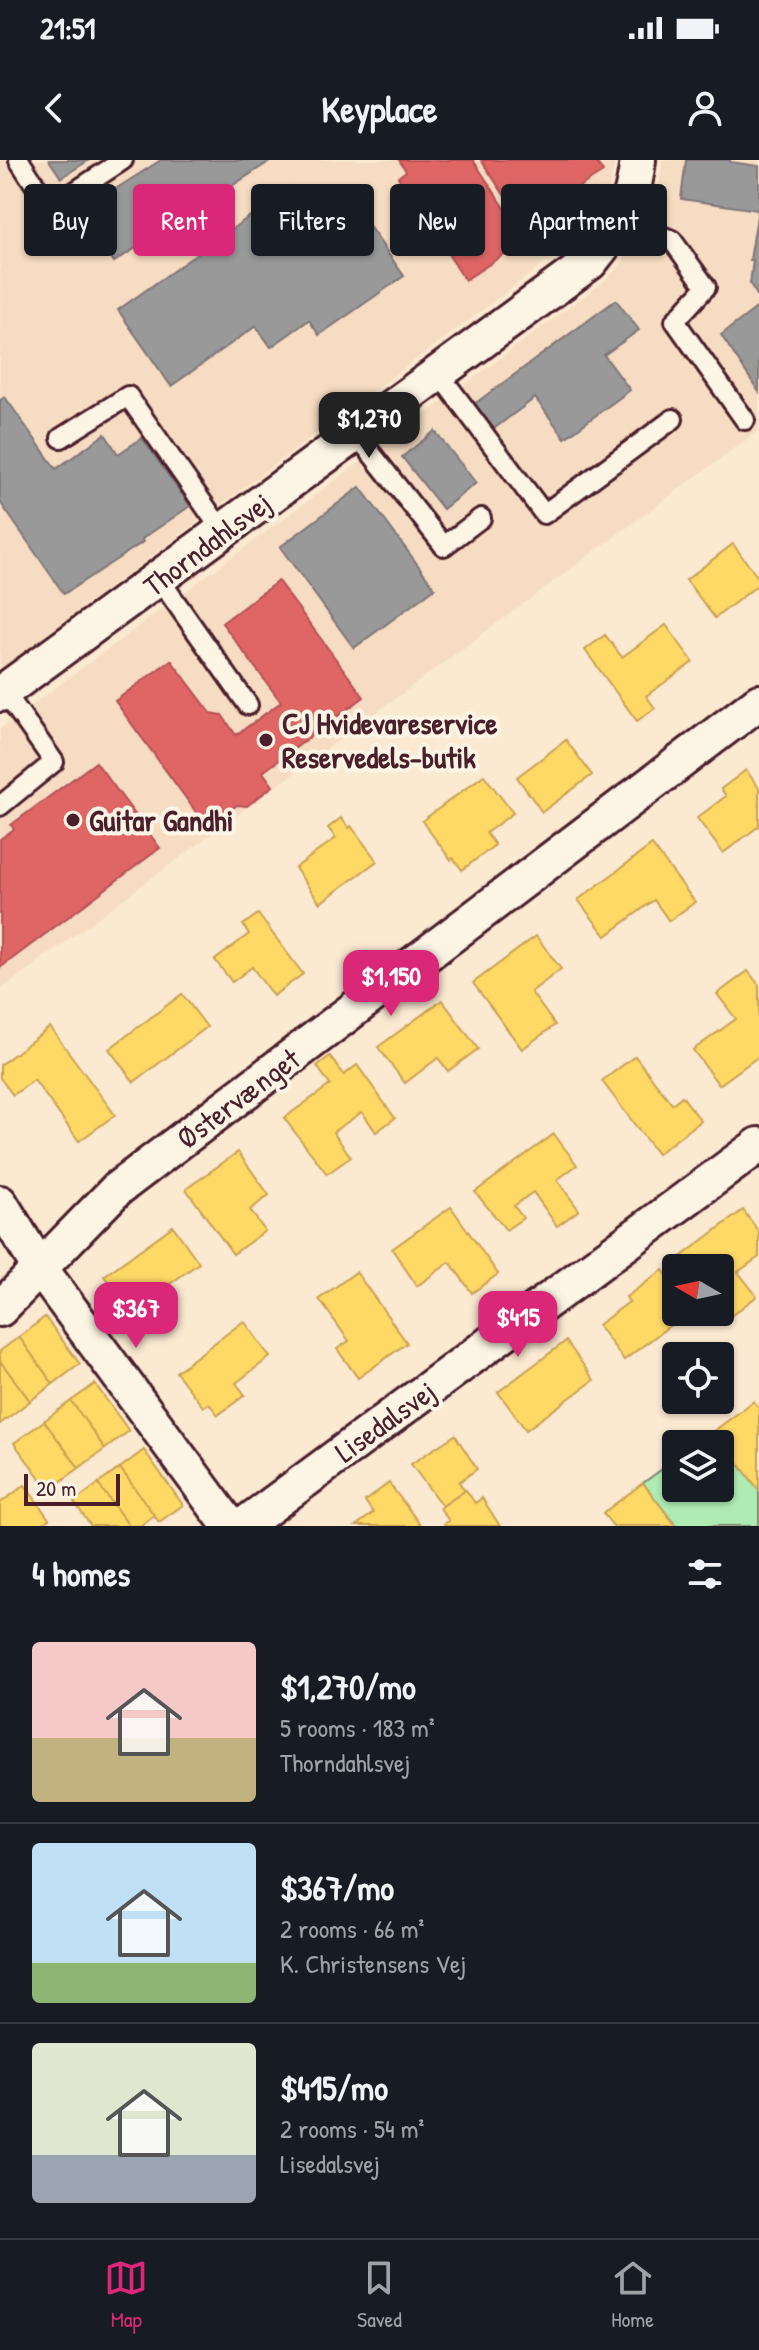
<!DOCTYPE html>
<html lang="en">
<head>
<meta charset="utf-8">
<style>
  body { margin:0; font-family:"Patrick Hand",sans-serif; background:#242831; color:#f1f3f6; height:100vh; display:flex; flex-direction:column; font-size:30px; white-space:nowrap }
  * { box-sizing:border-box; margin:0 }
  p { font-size:26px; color:#9ea1a6 }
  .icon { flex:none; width:44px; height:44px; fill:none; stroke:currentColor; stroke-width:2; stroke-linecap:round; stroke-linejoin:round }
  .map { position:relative; height:1366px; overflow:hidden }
  .drawer { display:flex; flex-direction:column; background:#171b24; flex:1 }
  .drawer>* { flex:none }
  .hud { position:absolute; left:24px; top:24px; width:712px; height:72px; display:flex; gap:16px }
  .needle { width:52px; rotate:279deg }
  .tools { position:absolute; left:662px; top:1094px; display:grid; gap:16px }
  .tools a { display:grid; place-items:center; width:72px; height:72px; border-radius:8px; background:#171b24; box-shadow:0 2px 6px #0004; font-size:40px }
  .scale { position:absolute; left:24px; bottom:20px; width:96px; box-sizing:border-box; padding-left:8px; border:4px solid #4a1f2b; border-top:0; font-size:22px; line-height:28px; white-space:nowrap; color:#4a1f2b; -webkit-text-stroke:6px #fcf5e5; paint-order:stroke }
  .price { position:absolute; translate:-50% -68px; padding:0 18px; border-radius:16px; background:#db2777; color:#fff; font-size:26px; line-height:52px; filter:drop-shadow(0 2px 4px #0008) }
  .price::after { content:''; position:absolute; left:50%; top:48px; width:24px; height:18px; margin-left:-12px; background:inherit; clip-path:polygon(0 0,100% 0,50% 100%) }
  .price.on { background:#222; color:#fff }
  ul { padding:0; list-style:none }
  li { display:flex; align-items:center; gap:24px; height:200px; padding:0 32px }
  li+li { border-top:2px solid #363941 }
  li span { display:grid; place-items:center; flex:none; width:224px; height:160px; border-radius:8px; color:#555 }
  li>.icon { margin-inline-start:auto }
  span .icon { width:96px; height:96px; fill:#fffc; stroke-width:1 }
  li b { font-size:34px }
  h2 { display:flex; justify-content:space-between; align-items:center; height:96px; padding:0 32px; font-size:34px }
  .tag { padding:0 28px; border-radius:8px; background:#171b24; box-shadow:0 2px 6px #0004; font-size:28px; line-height:72px }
  .tag.on { background:#db2777; color:#fff }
  .status { display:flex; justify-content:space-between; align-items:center; height:56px; padding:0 40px; background:#171b24; direction:ltr }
  .status svg { height:22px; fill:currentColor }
  header { display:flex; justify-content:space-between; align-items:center; height:104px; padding:0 32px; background:#171b24; font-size:36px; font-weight:700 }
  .tabs { display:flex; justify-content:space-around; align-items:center; height:112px; border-top:2px solid #363941; background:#171b24; font-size:22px; color:#9ea1a6 }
  .tabs a { display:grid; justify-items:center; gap:4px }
  .tabs .on { color:#db2777 }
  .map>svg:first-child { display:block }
  .built { fill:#f6dcc2 }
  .green { fill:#afecb3; stroke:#7c866f; stroke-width:2 }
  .homes { fill:#ffd966; stroke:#c9a154; stroke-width:2 }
  .shops { fill:#e06666; stroke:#b35154; stroke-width:2 }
  .industry { fill:#999; stroke:#817478; stroke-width:2 }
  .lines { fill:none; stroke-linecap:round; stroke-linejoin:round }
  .service-casing { stroke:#4a1f2b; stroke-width:24 }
  .minor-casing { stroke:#4a1f2b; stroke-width:40 }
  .service { stroke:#fcf5e5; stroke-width:18 }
  .minor { stroke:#fcf5e5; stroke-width:34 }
  .poi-dot { fill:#4a1f2b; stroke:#fcf5e5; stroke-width:3 }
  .labels { text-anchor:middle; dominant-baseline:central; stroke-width:8; stroke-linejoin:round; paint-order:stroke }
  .street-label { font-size:30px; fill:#4a1f2b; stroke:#fcf5e5 }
  .poi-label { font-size:30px; font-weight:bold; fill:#4a1f2b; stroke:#fcf5e5; text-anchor:start }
</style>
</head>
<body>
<div class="status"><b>21:51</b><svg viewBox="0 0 49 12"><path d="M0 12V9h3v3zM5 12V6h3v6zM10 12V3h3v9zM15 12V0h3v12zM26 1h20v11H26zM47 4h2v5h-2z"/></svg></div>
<header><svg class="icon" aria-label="back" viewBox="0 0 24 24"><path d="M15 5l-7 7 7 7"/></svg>Keyplace<svg class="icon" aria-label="person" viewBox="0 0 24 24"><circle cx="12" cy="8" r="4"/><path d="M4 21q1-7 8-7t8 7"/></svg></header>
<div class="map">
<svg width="759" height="1366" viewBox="0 0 759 1366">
  <rect width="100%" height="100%" fill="#fbe9d2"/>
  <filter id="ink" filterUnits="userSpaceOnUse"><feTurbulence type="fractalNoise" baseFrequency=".0125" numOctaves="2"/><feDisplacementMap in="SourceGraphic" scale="16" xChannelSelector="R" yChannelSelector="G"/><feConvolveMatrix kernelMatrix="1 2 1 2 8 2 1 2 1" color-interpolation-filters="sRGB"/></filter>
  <g filter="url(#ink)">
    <g class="built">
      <path d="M0 0H615L609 30 601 49 576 80 0 509Z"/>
      <path d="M663 0H759V270L0 830V569L602 123 620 106 647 65 656 42Z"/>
    </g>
    <path class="green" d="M714 1271 759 1330V1364L756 1366H676L643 1323 676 1299V1328H720V1284H696Z"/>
    <g class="homes">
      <path d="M733 384 759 419V424L715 458 686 420Z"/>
      <path d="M666 465 693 502 646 536 655 548 637 561 585 490 605 475 622 497Z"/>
      <path d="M566 580 592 615 542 652 517 617Z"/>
      <path d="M746 610 759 628V666L723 693 697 658 726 636 721 629Z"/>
      <path d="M484 615 513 653 486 673 495 685 462 710 453 698 451 700 422 661Z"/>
      <path d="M341 658 349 668 351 666 377 701 320 743 295 708 336 678 328 668Z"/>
      <path d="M652 685 695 742 669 761 654 740 606 776 578 740Z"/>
      <path d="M258 754 303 814 273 836 252 807 232 822 215 800 249 774 243 765Z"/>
      <path d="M536 776 561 809 531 832 555 865 522 889 473 823Z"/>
      <path d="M748 811 759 825V896L719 925 693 890 736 859 717 834Z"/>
      <path d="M182 834 207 867 134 922 109 889Z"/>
      <path d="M442 840 478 889 448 911 438 898 405 923 378 887Z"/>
      <path d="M50 867 115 955 79 981 34 920 13 935 0 918V905Z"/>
      <path d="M330 896 344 915 357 905 395 958 376 972 362 952 333 972 351 997 327 1014 284 958 330 925 317 906Z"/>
      <path d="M635 896 672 944 682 936 701 961 657 994 602 921Z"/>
      <path d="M554 974 577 1005 557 1020 579 1050 557 1066 533 1032 514 1046 523 1058 506 1070 475 1032Z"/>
      <path d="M238 992 269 1035 250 1050 265 1071 233 1094 186 1029Z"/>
      <path d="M451 1047 498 1114 472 1133 450 1102 417 1126 392 1089Z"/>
      <path d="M743 1050 759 1072V1097L738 1112 757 1136 728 1158 720 1147V1108H691L682 1096Z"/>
      <path d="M173 1066 199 1103 157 1133 172 1154 145 1174 104 1116Z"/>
      <path d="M663 1110 676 1128V1152H688L624 1200 598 1165 629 1142 626 1137Z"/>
      <path d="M356 1112 407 1183 358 1218 337 1189 349 1181 319 1139Z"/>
      <path d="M45 1157 80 1204 53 1224 19 1177Z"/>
      <path d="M244 1161 270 1197 236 1223 245 1235 218 1255 209 1243 203 1247 176 1212Z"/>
      <path d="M19 1177 53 1224 30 1241 0 1201V1191Z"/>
      <path d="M566 1181 594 1220 526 1270 498 1232Z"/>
      <path d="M0 1201 30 1241 0 1264Z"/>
      <path d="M95 1224 129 1271 105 1289 71 1241Z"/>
      <path d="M71 1241 105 1289 79 1308 44 1261Z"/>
      <path d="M754 1241 759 1248V1330L714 1271Z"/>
      <path d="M44 1261 79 1308 49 1330 14 1283Z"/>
      <path d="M455 1275 477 1309 459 1322 465 1331 442 1346 411 1304Z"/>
      <path d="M144 1290 183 1345 159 1362 120 1308Z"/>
      <path d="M120 1308 154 1355 140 1366H129L98 1324Z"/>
      <path d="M389 1323 421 1366H356L373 1353 365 1341Z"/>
      <path d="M643 1323 676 1366H613L603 1353Z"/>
      <path d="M98 1324 129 1366H91L74 1342Z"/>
      <path d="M25 1325 49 1359 40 1366H0V1343Z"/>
      <path d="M466 1330 475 1343 482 1338 500 1366H445L444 1364 449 1361 440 1348Z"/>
    </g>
    <g class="shops">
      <path d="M399 0H473L526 80 465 120 398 17 406 11Z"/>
      <path d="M481 0H595L603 12 568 34 577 48 532 77Z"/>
      <path d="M278 421 364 537 263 612 273 626 247 646 237 645 207 667 115 541 171 500 211 553 222 555 236 575 281 542 222 463Z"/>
      <path d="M96 602 160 688 0 808V679L14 669 11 665Z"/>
    </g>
    <g class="industry">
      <path d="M49 0H89L61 18Z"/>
      <path d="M161 0H272L114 102 81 51Z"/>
      <path d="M686 0H730V2L759 6V138L750 124 753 100H750L758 50 681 39Z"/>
      <path d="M336 26 347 41 350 39 404 116 319 175 309 160 271 187 256 166 171 226 118 150 291 27 305 47Z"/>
      <path d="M616 140 639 170 604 195 630 230 565 278 535 238 492 270 473 245Z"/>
      <path d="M759 146V232L721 175Z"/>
      <path d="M5 237 56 309 105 274 118 294 142 278 190 346 142 379 143 382 64 434 0 342V240Z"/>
      <path d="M435 271 476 323 443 349 402 297Z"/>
      <path d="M360 327 435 428 354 488 280 387Z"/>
    </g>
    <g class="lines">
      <defs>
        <g id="service">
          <path d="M19 0 50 48 123 0"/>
          <path d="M623 60 672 80 706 127 675 161 745 260"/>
          <path d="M439 214 544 354 673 259"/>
          <path d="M356 274 444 386 481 358"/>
          <path d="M61 278 128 236 223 372"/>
          <path d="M160 420 248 545"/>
          <path d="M0 646 54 602 4 531"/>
        </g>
        <g id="minor">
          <path d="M0 534 590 102C621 63 632 51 638 0"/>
          <path d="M0 1043 39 1107 230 1366"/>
          <path d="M0 1149 117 1029 759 542"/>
          <path d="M243 1366 759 985"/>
        </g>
      </defs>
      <use href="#service" class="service-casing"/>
      <use href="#minor" class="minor-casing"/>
      <use href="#service" class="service"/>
      <use href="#minor" class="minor"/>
    </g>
  </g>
  <g class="poi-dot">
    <circle cx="266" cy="580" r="8"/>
    <circle cx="73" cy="660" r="8"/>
  </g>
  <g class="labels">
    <g class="street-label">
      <text transform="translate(207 384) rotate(-37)">Thorndahlsvej</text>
      <text transform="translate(238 938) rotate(-37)">Østervænget</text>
      <text transform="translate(385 1261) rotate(-36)">Lisedalsvej</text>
    </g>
    <g class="poi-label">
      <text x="282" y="563">CJ Hvidevareservice<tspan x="282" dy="34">Reservedels-butik</tspan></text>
      <text x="89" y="660">Guitar Gandhi</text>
    </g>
  </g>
</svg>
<div class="tools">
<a><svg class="needle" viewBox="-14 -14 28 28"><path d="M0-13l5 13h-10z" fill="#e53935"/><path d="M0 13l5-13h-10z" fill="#9ea1a6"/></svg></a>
<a><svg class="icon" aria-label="locate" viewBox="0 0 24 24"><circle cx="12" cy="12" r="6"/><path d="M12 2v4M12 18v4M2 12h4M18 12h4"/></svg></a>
<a><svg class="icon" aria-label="layers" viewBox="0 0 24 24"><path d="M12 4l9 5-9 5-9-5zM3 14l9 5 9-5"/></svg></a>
</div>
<div class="scale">20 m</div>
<b class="price on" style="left:369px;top:300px">$1,270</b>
<b class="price" style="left:391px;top:858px">$1,150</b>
<b class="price" style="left:136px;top:1190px">$367</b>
<b class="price" style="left:518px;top:1199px">$415</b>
<div class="hud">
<a class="tag">Buy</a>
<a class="tag on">Rent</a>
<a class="tag">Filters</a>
<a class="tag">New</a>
<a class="tag">Apartment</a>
</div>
</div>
<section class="drawer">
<h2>4 homes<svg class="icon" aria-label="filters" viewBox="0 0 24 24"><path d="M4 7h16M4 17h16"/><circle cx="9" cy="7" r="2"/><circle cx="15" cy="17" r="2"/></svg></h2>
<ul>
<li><span style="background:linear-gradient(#f6c9c9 60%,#c2b280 0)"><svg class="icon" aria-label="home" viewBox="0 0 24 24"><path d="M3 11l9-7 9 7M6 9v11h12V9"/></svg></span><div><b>$1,270/mo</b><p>5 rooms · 183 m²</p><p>Thorndahlsvej</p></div></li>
<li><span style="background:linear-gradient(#bfe0f5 75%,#8fb573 0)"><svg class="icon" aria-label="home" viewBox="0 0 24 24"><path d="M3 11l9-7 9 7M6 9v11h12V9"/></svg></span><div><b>$367/mo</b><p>2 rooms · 66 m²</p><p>K. Christensens Vej</p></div></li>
<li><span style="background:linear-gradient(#dfe7d0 70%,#9aa5b1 0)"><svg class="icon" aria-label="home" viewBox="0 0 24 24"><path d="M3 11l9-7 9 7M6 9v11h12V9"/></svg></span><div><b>$415/mo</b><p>2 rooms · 54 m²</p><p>Lisedalsvej</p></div></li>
</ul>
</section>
<nav class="tabs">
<a class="on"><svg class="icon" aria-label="map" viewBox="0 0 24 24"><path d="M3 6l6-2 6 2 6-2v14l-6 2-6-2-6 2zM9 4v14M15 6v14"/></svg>Map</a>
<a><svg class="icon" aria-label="saved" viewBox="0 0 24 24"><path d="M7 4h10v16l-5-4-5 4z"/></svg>Saved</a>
<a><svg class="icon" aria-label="home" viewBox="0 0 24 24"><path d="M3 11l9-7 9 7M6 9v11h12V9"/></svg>Home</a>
</nav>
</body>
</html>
